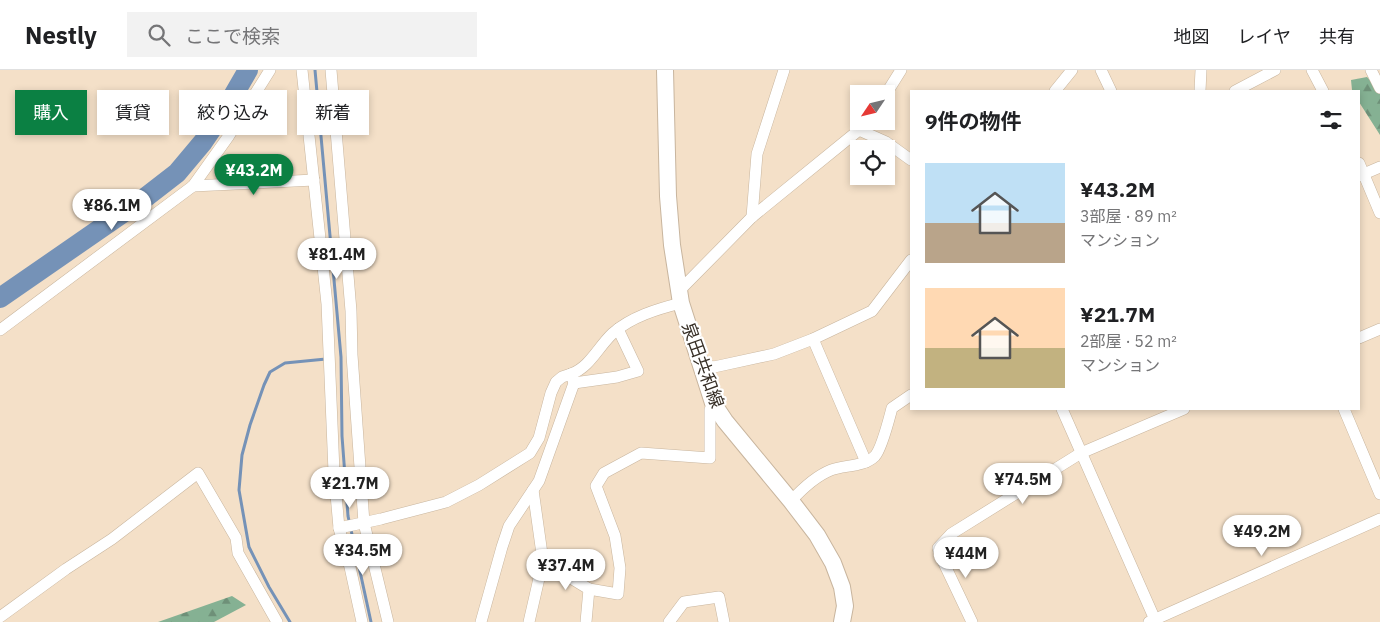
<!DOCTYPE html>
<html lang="ja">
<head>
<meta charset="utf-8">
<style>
  body { margin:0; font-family:"IBM Plex Sans","Noto Sans JP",sans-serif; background:#f2f2f2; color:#202124; height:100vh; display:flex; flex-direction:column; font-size:19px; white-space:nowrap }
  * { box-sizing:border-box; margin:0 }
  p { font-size:16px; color:#757577 }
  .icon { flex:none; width:28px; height:28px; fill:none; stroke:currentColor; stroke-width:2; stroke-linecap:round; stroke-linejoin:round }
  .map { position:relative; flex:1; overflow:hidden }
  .drawer { position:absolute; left:910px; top:20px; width:450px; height:320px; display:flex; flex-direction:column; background:#fff; border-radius:0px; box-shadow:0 2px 8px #0003 }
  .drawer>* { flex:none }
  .top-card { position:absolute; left:15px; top:20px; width:475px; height:45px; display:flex; gap:10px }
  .needle { width:32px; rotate:235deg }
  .tools { position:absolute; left:850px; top:15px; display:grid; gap:10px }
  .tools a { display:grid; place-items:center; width:45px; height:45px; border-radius:0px; background:#fff; box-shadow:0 2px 8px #0003; font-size:25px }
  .price { position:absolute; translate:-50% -42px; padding:0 11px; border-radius:18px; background:#fff; color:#222; font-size:16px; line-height:32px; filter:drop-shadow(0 1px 2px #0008) }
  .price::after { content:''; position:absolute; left:50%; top:30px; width:15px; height:11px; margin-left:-8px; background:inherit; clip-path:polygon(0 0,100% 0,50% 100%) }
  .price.on { background:#0b8043; color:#fff }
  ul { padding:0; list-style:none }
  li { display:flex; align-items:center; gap:15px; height:125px; padding:0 15px }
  li span { display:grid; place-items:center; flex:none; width:140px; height:100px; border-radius:0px; color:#555 }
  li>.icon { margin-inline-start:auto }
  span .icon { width:60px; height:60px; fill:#fffc; stroke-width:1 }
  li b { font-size:21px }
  h2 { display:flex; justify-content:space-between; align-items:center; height:60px; padding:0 15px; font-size:21px }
  .pill { padding:0 18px; border-radius:0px; background:#fff; box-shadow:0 2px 8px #0003; font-size:18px; line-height:45px }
  .pill.on { background:#0b8043; color:#fff }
  header { display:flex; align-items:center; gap:30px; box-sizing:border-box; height:70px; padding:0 25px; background:#fff; border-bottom:1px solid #e0e0e0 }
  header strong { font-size:24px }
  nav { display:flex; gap:28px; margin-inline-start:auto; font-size:18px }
  .search { width:350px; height:45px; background:#f2f2f2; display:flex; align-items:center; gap:12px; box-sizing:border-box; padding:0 18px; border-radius:0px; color:#757577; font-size:19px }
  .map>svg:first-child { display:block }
  .forest { fill:url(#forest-firs) }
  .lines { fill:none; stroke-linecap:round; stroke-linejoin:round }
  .stream { stroke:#7592b7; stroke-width:3 }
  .river { stroke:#7592b7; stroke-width:20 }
  .minor-casing { stroke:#c8b59e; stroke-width:12 }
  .secondary-casing { stroke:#c8b59e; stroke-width:18 }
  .minor { stroke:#fff; stroke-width:11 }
  .secondary { stroke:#fff; stroke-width:16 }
  .labels { text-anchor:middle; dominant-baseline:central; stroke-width:4.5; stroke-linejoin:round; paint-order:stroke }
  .street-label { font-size:18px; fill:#372f26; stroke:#fff }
</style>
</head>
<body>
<header>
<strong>Nestly</strong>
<div class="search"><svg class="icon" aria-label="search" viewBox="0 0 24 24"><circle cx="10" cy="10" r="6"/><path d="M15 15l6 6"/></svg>ここで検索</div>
<nav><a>地図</a><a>レイヤ</a><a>共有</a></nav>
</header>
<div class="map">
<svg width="1380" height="552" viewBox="0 0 1380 552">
  <defs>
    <pattern id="forest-firs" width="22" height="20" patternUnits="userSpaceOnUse" patternTransform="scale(1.25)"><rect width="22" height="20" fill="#85b193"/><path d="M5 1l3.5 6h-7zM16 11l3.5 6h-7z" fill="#6e9078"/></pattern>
  </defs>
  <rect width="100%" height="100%" fill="#f4e0c8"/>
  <g class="forest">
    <path d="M1367 7 1380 20V65L1359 32V21L1352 20 1351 10Z"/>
    <path d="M232 526 246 535 214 552H158Z"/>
  </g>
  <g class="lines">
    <g class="stream">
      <path d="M315 0 341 287 342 366 348 446 371 552"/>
      <path d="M290 552 269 517 249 477 239 420 242 385 250 355 264 315 270 302 285 293 326 289"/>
    </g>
    <path class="river" d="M0 228 146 127 177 103 203 72 226 38 248 0"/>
    <defs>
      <g id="minor">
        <path d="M302 0 327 234 334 402 339 458 350 497 362 552"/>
        <path d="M331 0 351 241 352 285 364 453 388 552"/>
        <path d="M1101 0 1111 21"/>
        <path d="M1312 0 1323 21"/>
        <path d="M1371 0 1380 18"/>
        <path d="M1055 21 1072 0"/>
        <path d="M1200 21 1201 0"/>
        <path d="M1235 21 1275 0"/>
        <path d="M886 24 901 0"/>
        <path d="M859 60 886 72 911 90"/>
        <path d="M1359 93 1380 143"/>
        <path d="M1359 106 1380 97"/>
        <path d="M193 116 314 110"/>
        <path d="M752 147 757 84 784 0"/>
        <path d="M678 222 752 147 859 60 866 51"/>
        <path d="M0 260 193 116 228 67 270 0"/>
        <path d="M1359 268 1380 259"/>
        <path d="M813 269 866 392"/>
        <path d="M702 295 714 297 774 284 813 269 872 241 911 190"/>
        <path d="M571 304C590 297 598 277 613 263 631 247 657 239 681 233"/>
        <path d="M574 313 617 307 638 301 618 259"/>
        <path d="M1062 339 1156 552"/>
        <path d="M1344 339 1380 424"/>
        <path d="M791 431C802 419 816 406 831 400 844 395 864 397 875 386 882 378 889 349 892 338L911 325"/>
        <path d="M339 458 381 449 446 432 479 415 530 383 539 368 551 323 556 312 562 307 571 304 574 313 539 411 509 456 502 477 481 552"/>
        <path d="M543 491 589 519 586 552"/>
        <path d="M589 519 618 524 620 498 615 466 596 416 604 403 641 383 710 388V340L713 333"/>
        <path d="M0 547 66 499 112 469 198 403 236 468 238 483 277 552"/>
        <path d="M529 552 543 491 533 420"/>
        <path d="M669 552 684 532 719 527 724 552"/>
        <path d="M972 552 941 487 938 478 951 464 1081 383 1184 339"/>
        <path d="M1149 552 1380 449"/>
      </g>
      <path id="secondary" d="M665 0 668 126 672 175 681 233 713 333 725 351 791 431 817 465 833 493 842 517 845 536 842 552"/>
    </defs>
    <use href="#minor" class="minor-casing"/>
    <use href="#secondary" class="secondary-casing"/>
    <use href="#minor" class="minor"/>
    <use href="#secondary" class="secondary"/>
  </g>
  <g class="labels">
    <g class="street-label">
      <text transform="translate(703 295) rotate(70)">泉田共和線</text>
    </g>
  </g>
</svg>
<div class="tools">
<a><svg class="needle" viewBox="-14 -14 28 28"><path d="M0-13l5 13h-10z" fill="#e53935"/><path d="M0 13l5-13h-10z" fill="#757577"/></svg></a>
<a><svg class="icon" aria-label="locate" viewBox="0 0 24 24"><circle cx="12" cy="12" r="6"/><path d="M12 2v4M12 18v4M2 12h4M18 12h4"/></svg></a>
</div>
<b class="price on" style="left:254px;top:126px">¥43.2M</b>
<b class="price" style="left:112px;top:161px">¥86.1M</b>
<b class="price" style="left:337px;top:210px">¥81.4M</b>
<b class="price" style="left:1023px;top:435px">¥74.5M</b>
<b class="price" style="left:350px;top:439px">¥21.7M</b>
<b class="price" style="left:1262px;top:487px">¥49.2M</b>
<b class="price" style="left:363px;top:506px">¥34.5M</b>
<b class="price" style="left:966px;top:509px">¥44M</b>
<b class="price" style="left:566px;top:521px">¥37.4M</b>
<div class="top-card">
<a class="pill on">購入</a>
<a class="pill">賃貸</a>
<a class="pill">絞り込み</a>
<a class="pill">新着</a>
</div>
<section class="drawer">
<h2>9件の物件<svg class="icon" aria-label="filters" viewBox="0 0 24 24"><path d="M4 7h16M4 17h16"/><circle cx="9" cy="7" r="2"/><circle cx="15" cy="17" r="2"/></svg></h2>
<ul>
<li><span style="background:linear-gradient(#bfe0f5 60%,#b9a48a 0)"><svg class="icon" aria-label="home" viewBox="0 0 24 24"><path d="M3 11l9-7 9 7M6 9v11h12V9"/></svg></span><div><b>¥43.2M</b><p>3部屋 · 89 m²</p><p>マンション</p></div></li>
<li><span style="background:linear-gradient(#ffd9b3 60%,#c2b280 0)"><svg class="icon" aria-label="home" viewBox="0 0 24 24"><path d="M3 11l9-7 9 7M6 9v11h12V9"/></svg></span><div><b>¥21.7M</b><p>2部屋 · 52 m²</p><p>マンション</p></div></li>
</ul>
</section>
</div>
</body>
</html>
